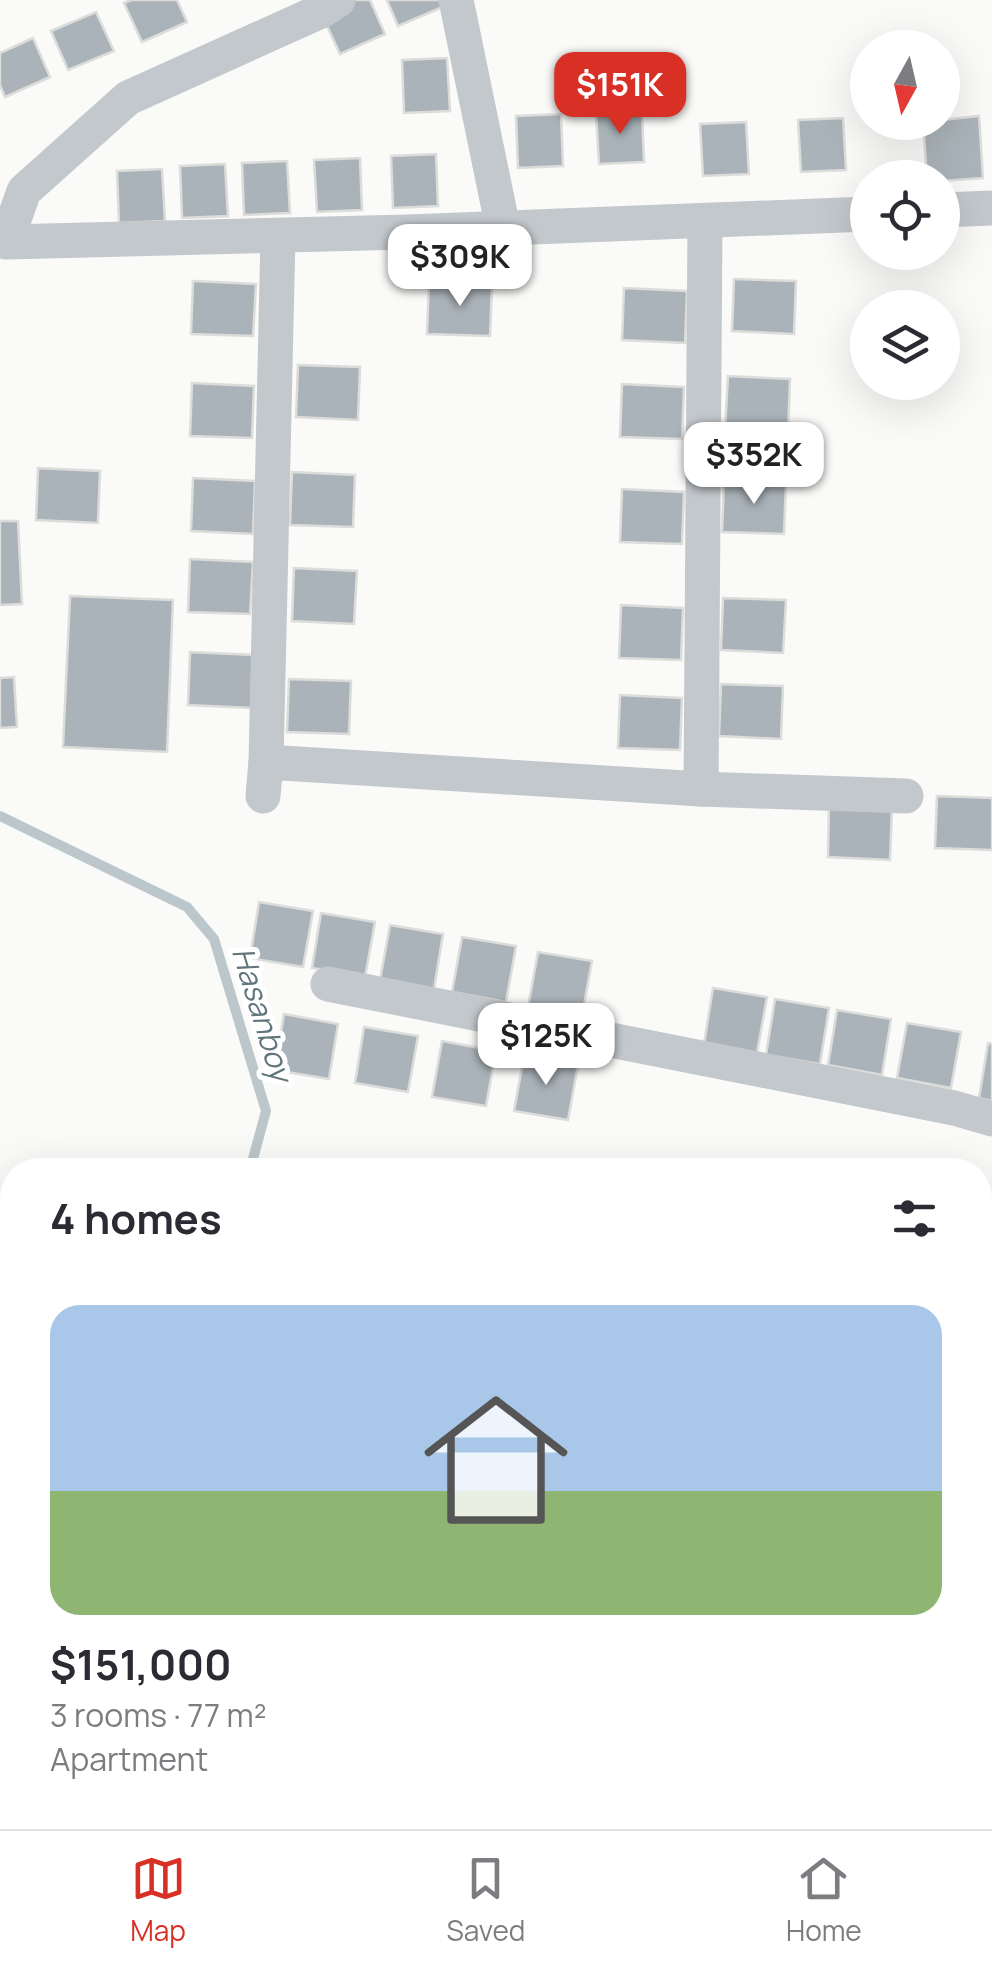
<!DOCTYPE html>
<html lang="en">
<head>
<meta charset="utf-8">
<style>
  body { margin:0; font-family:Manrope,sans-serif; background:#f7f7f7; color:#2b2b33; height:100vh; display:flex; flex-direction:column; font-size:38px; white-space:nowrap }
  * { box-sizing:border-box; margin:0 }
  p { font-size:32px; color:#7c7c81 }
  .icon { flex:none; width:55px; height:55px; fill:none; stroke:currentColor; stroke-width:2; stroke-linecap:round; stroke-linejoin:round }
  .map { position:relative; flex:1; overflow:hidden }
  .panel { position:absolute; left:0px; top:1158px; width:992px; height:672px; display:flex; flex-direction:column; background:#fff; border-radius:40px 40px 0 0; box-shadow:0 10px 40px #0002 }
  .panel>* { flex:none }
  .needle { width:65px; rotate:188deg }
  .buttons { position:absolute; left:850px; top:30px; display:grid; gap:20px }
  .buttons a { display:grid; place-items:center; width:110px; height:110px; border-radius:50%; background:#fff; box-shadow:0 10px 40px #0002; font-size:50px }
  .price { position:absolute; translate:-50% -85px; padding:0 22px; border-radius:20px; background:#fff; color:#222; font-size:32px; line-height:65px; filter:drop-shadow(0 2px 5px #0008) }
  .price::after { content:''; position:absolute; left:50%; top:60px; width:30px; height:22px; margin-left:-15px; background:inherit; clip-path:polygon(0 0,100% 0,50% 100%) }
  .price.selected { background:#d93025; color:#fff }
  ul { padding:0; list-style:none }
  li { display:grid; align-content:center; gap:20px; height:530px; padding:0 50px }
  li span { display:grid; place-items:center; height:310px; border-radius:30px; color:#555 }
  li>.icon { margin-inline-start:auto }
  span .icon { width:180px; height:180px; fill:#fffc; stroke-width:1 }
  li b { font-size:42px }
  h2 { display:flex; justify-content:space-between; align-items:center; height:120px; padding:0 50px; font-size:42px }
  .tabs { display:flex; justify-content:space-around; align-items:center; height:140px; border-top:2px solid #e1e1e2; background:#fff; font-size:28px; color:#7c7c81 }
  .tabs a { display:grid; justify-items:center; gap:5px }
  .tabs .selected { color:#d93025 }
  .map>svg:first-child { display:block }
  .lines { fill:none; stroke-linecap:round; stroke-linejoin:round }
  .stream { stroke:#bbc7cb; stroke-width:10 }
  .building { fill:#aab3b9; stroke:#dcdcda; stroke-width:2.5 }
  .minor { stroke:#c3c8cc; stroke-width:35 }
  .labels { text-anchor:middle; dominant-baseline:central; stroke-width:10; stroke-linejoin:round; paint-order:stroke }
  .water-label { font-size:30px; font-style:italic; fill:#60757c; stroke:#fff }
</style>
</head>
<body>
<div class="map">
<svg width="992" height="1829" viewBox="0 0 992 1829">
  <rect width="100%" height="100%" fill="#fafaf8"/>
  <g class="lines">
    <g class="stream">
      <path d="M0 816 187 907 214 939 266 1111 250 1170"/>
      <path d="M0 1474 12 1464"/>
    </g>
  </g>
  <g class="building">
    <path d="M131 0H177L187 22 142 42 124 3Z"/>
    <path d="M355 0H370L385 34 340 54 322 15Z"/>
    <path d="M387 0H443L445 6 398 26Z"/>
    <path d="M96 12 114 51 68 70 51 31Z"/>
    <path d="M33 38 50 77 5 97 0 85V53Z"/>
    <path d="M447 58 450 111 404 113 402 60Z"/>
    <path d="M642 110 644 162 599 164 596 113Z"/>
    <path d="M561 114 563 166 518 168 516 116Z"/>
    <path d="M979 116 983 178 942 181V178H927L923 122Z"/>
    <path d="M843 118 846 170 801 172 798 120Z"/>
    <path d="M746 122 749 174 703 176 700 124Z"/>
    <path d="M436 154 438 206 393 208 391 156Z"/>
    <path d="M360 158 362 210 317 212 314 160Z"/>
    <path d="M287 161 290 213 244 215 242 163Z"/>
    <path d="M225 164 228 216 182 218 180 166Z"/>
    <path d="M162 169 165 221 119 223 117 171Z"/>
    <path d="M734 279 796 281 794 334 732 331Z"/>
    <path d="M193 281 256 284 253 336 191 334Z"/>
    <path d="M429 282 492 284 490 336 427 334Z"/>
    <path d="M624 288 687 291 685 343 622 340Z"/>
    <path d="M298 365 360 367 358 420 296 417Z"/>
    <path d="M728 376 790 379 788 432 725 429Z"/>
    <path d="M192 383 254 386 252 438 190 436Z"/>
    <path d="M622 384 684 387 682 439 620 437Z"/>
    <path d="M38 468 100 471 98 523 36 520Z"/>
    <path d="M292 472 355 475 353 527 290 525Z"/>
    <path d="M193 478 255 481 253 534 191 531Z"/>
    <path d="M724 480 786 482 784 534 722 532Z"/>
    <path d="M622 489 684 492 682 544 620 542Z"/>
    <path d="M0 521H18L22 604 0 605Z"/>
    <path d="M190 559 253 562 250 614 188 612Z"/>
    <path d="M294 568 357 571 354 624 292 621Z"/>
    <path d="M70 596 173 600 167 752 63 747Z"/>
    <path d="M723 598 786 600 783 653 721 650Z"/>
    <path d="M621 605 683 608 681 660 619 658Z"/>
    <path d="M190 652 253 655 251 708 188 705Z"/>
    <path d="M14 677 17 727 0 728V678Z"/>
    <path d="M289 679 351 681 349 734 287 732Z"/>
    <path d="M721 684 783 686 781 739 719 736Z"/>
    <path d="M620 695 682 698 680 750 618 748Z"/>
    <path d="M937 796 992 798V850L935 848Z"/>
    <path d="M829 805 892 807 890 860 828 857Z"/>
    <path d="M259 902 313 911 303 967 250 958Z"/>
    <path d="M321 913 375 922 365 977 312 968Z"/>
    <path d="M390 925 443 934 434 989 380 980Z"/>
    <path d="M462 937 516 946 506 1002 452 992Z"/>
    <path d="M538 952 592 961 582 1016 528 1007Z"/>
    <path d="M713 988 767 997 757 1053 704 1044Z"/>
    <path d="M775 999 829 1008 820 1064 766 1055Z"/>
    <path d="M837 1010 891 1019 882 1075 828 1065Z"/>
    <path d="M284 1014 338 1024 329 1079 275 1070Z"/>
    <path d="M907 1023 961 1032 951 1088 897 1078Z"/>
    <path d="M364 1027 418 1036 408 1092 355 1083Z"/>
    <path d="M442 1041 496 1051 486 1106 432 1097Z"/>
    <path d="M988 1043 992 1044V1101L979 1098Z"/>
    <path d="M524 1056 578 1065 568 1120 514 1111Z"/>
    <path d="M992 1576V1622L980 1615V1597Z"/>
    <path d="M980 1655 992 1662V1712L987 1720 980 1716Z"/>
    <path d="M835 1818H912L906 1829H828Z"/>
  </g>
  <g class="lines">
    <g class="minor">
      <path d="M338 0 323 10 128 98 24 191 6 242 408 232 868 214"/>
      <path d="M456 0 503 228"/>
      <path d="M942 210 992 208"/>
      <path d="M266 762 278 236"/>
      <path d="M701 789 705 223"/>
      <path d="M263 796 266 762 701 789 906 796"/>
      <path d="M328 984 954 1108 992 1119"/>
      <path d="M980 1750 992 1729"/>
      <path d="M718 1818 742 1829"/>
      <path d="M933 1829 940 1818"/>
    </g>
  </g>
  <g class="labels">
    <g class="water-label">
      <text transform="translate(263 1014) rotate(73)">Hasanboy</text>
    </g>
  </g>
</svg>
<div class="buttons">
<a><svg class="needle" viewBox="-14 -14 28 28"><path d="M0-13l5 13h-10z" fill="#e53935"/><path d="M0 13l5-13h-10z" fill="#7c7c81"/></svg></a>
<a><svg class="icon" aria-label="locate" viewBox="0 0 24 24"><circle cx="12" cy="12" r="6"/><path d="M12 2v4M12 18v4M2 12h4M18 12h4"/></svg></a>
<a><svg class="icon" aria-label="layers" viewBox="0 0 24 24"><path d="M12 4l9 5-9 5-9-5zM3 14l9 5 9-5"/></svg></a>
</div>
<b class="price selected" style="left:620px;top:137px">$151K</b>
<b class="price" style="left:460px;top:309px">$309K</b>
<b class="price" style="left:754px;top:507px">$352K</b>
<b class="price" style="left:546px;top:1088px">$125K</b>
<section class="panel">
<h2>4 homes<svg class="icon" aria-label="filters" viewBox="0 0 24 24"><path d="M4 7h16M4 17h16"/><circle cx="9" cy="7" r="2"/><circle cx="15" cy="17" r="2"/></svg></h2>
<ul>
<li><span style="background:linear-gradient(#a9c7e8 60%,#8fb573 0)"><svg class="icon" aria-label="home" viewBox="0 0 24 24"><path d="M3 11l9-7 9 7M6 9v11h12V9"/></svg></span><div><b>$151,000</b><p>3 rooms · 77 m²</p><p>Apartment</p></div></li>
</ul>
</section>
</div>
<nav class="tabs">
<a class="selected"><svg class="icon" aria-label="map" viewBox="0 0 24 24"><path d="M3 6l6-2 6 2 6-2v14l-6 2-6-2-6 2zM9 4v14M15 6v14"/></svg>Map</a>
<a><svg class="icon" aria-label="saved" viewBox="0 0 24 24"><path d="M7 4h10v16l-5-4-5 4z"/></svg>Saved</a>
<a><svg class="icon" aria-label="home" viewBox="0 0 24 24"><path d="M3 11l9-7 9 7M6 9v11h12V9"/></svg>Home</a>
</nav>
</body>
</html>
